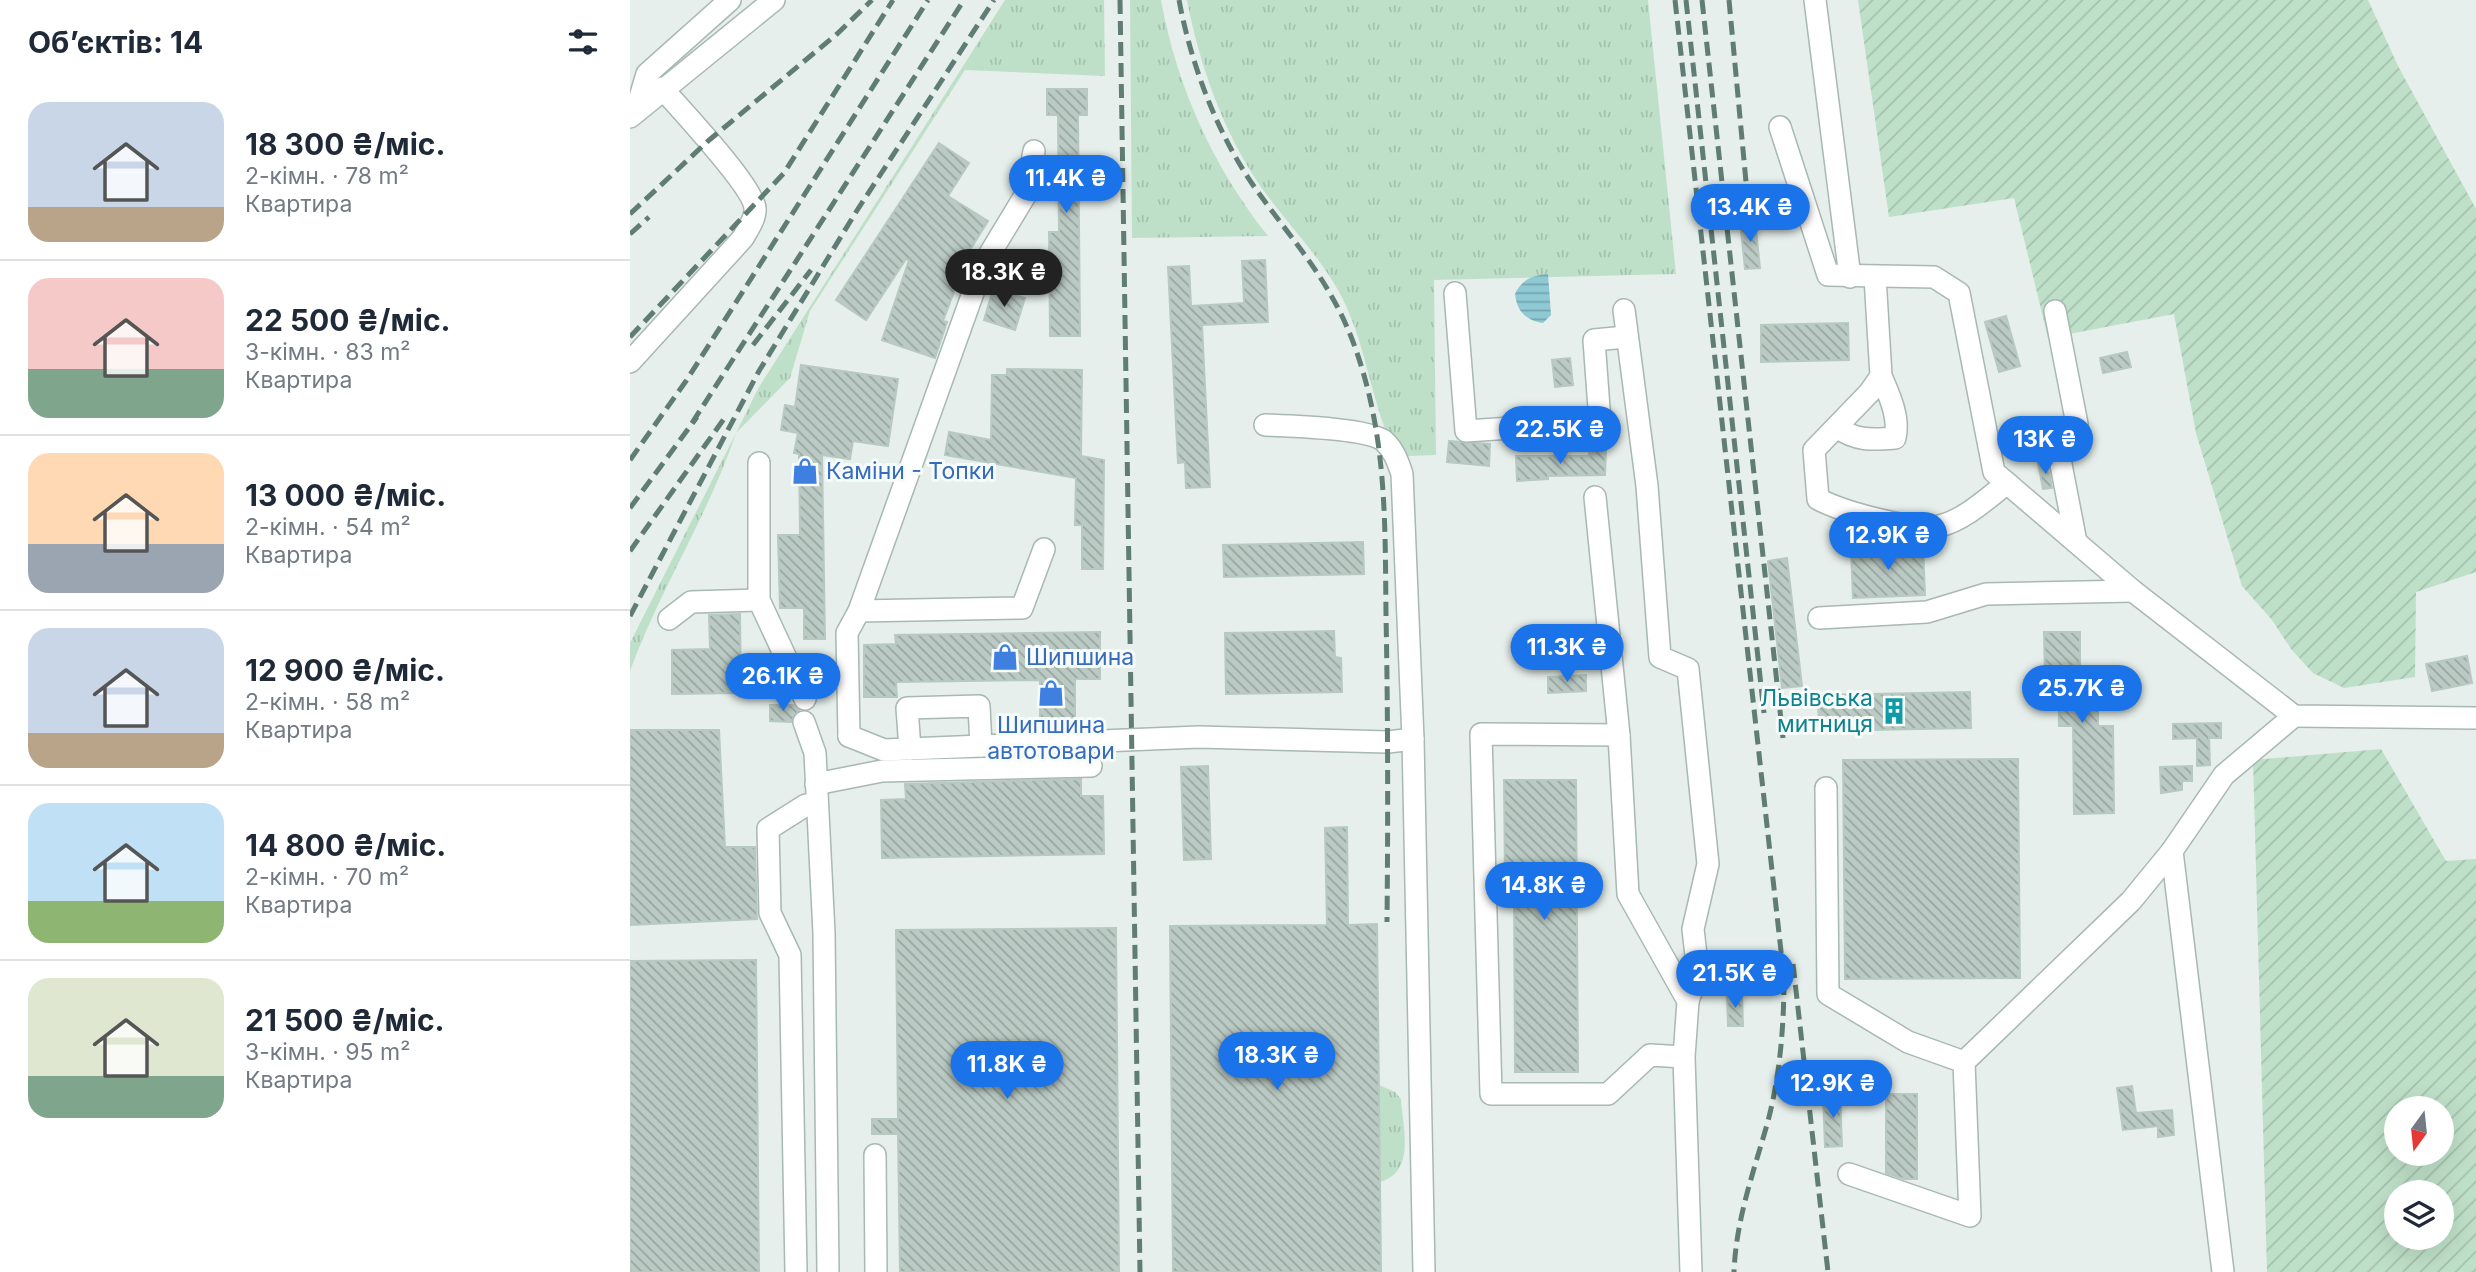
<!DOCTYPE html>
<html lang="uk">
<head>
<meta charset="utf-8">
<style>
  body { margin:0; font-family:Inter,sans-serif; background:#f6f6f7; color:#1f2937; height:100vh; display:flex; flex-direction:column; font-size:26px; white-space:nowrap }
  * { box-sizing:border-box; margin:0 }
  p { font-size:23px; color:#747a83 }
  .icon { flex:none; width:38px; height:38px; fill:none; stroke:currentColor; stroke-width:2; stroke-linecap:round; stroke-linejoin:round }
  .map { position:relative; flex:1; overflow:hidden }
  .side { display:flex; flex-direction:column; background:#fff; width:630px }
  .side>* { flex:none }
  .needle { width:46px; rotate:195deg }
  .fabs { position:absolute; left:1754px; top:1096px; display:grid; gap:14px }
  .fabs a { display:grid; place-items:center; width:70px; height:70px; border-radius:50%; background:#fff; box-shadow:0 7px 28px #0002; font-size:35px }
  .price { position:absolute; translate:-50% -60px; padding:0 16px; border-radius:24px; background:#1a73e8; color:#fff; font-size:23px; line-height:46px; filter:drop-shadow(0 2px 4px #0008) }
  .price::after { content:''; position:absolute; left:50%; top:42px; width:21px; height:16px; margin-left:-10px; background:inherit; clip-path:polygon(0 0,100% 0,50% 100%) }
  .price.on { background:#222; color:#fff }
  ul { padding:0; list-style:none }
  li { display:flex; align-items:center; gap:21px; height:175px; padding:0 28px }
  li+li { border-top:2px solid #e0e1e3 }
  li span { display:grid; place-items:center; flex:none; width:196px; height:140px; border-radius:21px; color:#555 }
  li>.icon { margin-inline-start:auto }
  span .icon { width:84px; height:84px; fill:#fffc; stroke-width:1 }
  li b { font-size:30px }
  h2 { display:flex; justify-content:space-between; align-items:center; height:84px; padding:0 28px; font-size:30px }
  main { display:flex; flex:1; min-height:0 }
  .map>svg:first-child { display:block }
  .grass { fill:url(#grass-tufts) }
  .garden { fill:url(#garden-furrows); fill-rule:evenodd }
  .water { fill:url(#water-rules) }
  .building { fill:url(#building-back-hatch); stroke:#b8c9c2; stroke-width:2 }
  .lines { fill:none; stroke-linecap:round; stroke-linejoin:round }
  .minor-casing { stroke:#a8b8b2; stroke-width:24 }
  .minor { stroke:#fff; stroke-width:21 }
  .rail { stroke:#5f7d75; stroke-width:5; stroke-dasharray:14 7; stroke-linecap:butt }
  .labels { text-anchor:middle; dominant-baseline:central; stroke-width:6; stroke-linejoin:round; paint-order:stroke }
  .shop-label { font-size:23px; fill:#366cbe; stroke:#f7fbf9; text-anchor:start }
  .culture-label { font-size:23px; fill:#0d838f; stroke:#f7fbf9; text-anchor:end }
</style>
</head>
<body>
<main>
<section class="side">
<h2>Об’єктів: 14<svg class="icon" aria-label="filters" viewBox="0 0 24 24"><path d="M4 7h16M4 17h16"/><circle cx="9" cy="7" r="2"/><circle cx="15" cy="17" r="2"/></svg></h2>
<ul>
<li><span style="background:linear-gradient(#c9d6e8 75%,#b9a48a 0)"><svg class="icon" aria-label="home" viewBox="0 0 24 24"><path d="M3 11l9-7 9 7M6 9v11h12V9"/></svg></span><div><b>18 300 ₴/міс.</b><p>2-кімн. · 78 m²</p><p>Квартира</p></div></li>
<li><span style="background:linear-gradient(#f6c9c9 65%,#7fa58c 0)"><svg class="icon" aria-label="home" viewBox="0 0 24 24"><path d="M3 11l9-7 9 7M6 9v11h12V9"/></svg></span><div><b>22 500 ₴/міс.</b><p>3-кімн. · 83 m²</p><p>Квартира</p></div></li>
<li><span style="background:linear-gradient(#ffd9b3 65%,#9aa5b1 0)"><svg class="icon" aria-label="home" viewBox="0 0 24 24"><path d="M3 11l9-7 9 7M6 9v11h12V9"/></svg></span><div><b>13 000 ₴/міс.</b><p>2-кімн. · 54 m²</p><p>Квартира</p></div></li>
<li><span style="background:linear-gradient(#c9d6e8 75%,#b9a48a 0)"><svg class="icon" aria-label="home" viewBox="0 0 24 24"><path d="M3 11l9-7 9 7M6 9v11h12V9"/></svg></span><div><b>12 900 ₴/міс.</b><p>2-кімн. · 58 m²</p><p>Квартира</p></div></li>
<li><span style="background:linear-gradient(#bfe0f5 70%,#8fb573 0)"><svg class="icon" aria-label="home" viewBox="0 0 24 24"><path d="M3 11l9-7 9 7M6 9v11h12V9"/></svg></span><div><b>14 800 ₴/міс.</b><p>2-кімн. · 70 m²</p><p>Квартира</p></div></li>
<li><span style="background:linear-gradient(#dfe7d0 70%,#7fa58c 0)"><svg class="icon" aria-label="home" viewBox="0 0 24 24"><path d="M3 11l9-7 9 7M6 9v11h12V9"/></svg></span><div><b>21 500 ₴/міс.</b><p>3-кімн. · 95 m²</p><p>Квартира</p></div></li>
</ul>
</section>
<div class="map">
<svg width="1846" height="1272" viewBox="0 0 1846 1272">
  <defs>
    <pattern id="grass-tufts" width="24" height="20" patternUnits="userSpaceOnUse" patternTransform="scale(1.75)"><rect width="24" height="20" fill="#bfe0c8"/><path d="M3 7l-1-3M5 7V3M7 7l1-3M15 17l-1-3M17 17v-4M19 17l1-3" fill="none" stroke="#a4c1ad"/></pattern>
    <pattern id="garden-furrows" width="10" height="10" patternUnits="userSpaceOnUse" patternTransform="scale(1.75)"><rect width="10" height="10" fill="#bfe0c8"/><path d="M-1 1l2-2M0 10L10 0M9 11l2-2" fill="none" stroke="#a4c1ad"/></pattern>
    <pattern id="water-rules" width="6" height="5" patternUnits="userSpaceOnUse" patternTransform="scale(1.75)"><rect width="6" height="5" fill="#8ec9d4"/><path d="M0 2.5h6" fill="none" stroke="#74a5ad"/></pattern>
    <pattern id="building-back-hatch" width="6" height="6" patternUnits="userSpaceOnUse" patternTransform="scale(1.75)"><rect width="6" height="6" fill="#bbcac4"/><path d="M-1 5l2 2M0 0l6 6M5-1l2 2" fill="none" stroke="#98a6a0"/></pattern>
  </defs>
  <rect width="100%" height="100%" fill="#e6efeb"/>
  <g class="grass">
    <path d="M375 0H474L475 76 335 70 180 311 160 378 106 433 129 387Z"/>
    <path d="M500 0H531C547 87 583 167 638 236L502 238Z"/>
    <path d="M557 0H1018L1046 274 804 280 806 455 777 456C769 447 758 437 754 426 738 381 732 333 708 290 687 253 656 222 631 187 594 134 569 64 557 0Z"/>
    <path d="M106 433C78 516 30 589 0 671V643Z"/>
    <path d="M749 1085 765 1092 771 1099C773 1129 786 1172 750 1182Z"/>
  </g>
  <g class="garden">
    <path d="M1228 0H1738L1768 66 1846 209V572L1786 592 1785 677 1714 688 1683 673 1661 649 1642 620 1612 586 1566 433 1544 314 1418 338 1384 198 1259 217Z"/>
    <path d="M1751 749 1816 861 1846 859V1272H1637L1623 760ZM1766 1108H1811V1153H1766ZM1766 1192H1811V1237H1766Z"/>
  </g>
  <path class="water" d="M918 274 921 315 913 323C895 320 887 311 885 294 891 280 903 275 918 274Z"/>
  <g class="building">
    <path d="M417 89H457V115H448L450 336H420L419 232H429L428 115H417Z"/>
    <path d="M309 143 339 163 318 196 358 221 325 274 330 276 313 321 317 322 305 358 252 340 279 260 276 259 236 320 206 300Z"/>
    <path d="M1125 220 1130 268 1115 269 1110 221Z"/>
    <path d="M635 260 638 322 572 325 580 487 556 488 555 462 548 463 538 267 559 266 561 306 614 303 612 261Z"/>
    <path d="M363 289 395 298 385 330 354 320Z"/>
    <path d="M1376 316 1390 366 1369 372 1355 322Z"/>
    <path d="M1218 323 1219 360 1131 362V325Z"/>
    <path d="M1497 352 1501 367 1473 373 1470 358Z"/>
    <path d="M940 358 943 385 925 387 922 360Z"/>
    <path d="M171 365 268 379 258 446 223 441 220 459 192 455 195 639H174V608H150L148 535H170L169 454 164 453 168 433 151 430 155 405 165 407Z"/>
    <path d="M377 369 452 370 451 456 474 460 473 569H452V525H445L446 478 315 455 319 432 361 440 362 375H377Z"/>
    <path d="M819 441 860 444 859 466 817 462Z"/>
    <path d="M959 451H976L975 475 918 476V479L887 481 886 456H959Z"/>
    <path d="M1417 462 1422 488 1413 489 1408 463Z"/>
    <path d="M733 542 734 574 594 577 593 545Z"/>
    <path d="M1293 546 1295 595 1223 598 1221 549Z"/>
    <path d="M1157 558 1172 686 1152 688 1138 561Z"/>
    <path d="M110 614 111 693 42 694V650L80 649 79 615Z"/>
    <path d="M704 631 705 657 711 658 712 692 596 694 595 633Z"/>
    <path d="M470 632V679H445V720L410 721V680L266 682 267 697H234V645L266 644 265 635Z"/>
    <path d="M1414 632H1450V677H1468V726H1483L1484 813 1444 814 1443 726H1429L1428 679H1415Z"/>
    <path d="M1837 656 1842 683 1802 691 1796 664Z"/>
    <path d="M956 675V691L918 693V677Z"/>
    <path d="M1340 692 1341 728 1189 731 1188 695Z"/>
    <path d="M140 705H163L169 710 161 722 140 721Z"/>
    <path d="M1591 723V738H1579L1580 765 1567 766V738L1543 739V724Z"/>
    <path d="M0 730H89L95 847H125L127 919 0 925Z"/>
    <path d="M1388 759 1390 978 1215 979 1213 760Z"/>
    <path d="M578 766 581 859 554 860 551 767Z"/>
    <path d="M1562 766V781H1552V790L1531 793 1530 767Z"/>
    <path d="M451 779V796H473L474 854 252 858 251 800 276 799 275 784Z"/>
    <path d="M874 780H946L948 1072H885L884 880H875Z"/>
    <path d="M717 827 718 925 747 924 751 1272H543L540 926 697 925 695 828Z"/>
    <path d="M486 928 489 1272H270L268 1134H242V1119H268L266 930Z"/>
    <path d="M126 960 129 1272H0V961Z"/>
    <path d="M1112 993 1113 1026H1098L1097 994Z"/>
    <path d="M1502 1086 1506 1113 1542 1110 1544 1135 1528 1137V1126L1493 1130 1487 1088Z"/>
    <path d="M1210 1094 1212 1146 1195 1147 1193 1095Z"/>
    <path d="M1256 1094H1287V1179H1274L1256 1173Z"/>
  </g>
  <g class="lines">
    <defs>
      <g id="minor">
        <path d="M1185 0 1220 277"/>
        <path d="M6 111 17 74 100 0"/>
        <path d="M0 117 144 0"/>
        <path d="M1150 127 1198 275 1304 277 1329 293 1364 472 1503 591 1664 716 1846 718"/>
        <path d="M1245 277 1251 376 1240 392 1184 450 1188 499C1213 512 1281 531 1309 526 1333 521 1358 498 1377 483"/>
        <path d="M825 293 836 431 970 422 964 340 996 337"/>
        <path d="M994 310 1017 486 1030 657 1058 669 1078 864 1063 929 1068 973 1058 1001"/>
        <path d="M1425 311 1447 424 1428 449 1446 542"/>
        <path d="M0 362 113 238C118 229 126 218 125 208 123 186 50 109 32 88"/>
        <path d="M635 425C658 426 738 428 754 441 764 450 768 462 772 474L783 739 794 1272"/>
        <path d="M1207 427C1225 441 1243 440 1265 438 1270 417 1259 395 1251 376"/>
        <path d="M129 463V600L175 699"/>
        <path d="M965 497 989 735"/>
        <path d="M229 611 392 608 414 549"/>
        <path d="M1189 618 1297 612 1356 594 1503 591"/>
        <path d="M39 619 61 602 129 600"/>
        <path d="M174 722 185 753 194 933 198 1272"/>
        <path d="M219 736 217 633 229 611 353 265 396 194 404 151"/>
        <path d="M219 736 254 750 569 737 758 742 783 739"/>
        <path d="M280 749 277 708 349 706 351 746"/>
        <path d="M186 784 252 771 461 766"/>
        <path d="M1196 788 1198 994 1278 1042 1334 1062"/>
        <path d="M1542 851 1593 1272"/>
        <path d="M1054 1057 1020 1055 978 1094H861L851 734 989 735 998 894 1058 1001 1054 1057 1061 1272"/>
        <path d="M245 1155 246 1272"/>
        <path d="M1219 1174 1340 1216 1334 1062 1501 901 1542 851 1594 775 1664 716"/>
        <path d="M166 1272 160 955 140 913 138 829 176 805 187 806"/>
      </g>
    </defs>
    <use href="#minor" class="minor-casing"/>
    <use href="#minor" class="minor"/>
    <g class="rail">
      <path d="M490 0 510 1272"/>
      <path d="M549 0C561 64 586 131 623 185 663 242 702 281 726 350 757 439 755 523 756 615 758 718 758 819 757 922"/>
      <path d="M1045 0 1154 978C1154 1026 1150 1075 1138 1121 1124 1171 1106 1219 1104 1272"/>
      <path d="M1056 0 1134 713"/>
      <path d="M1072 0 1153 738"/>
      <path d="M1099 0 1119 214"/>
      <path d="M0 214 78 141 207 34 242 0"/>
      <path d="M0 234 19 217"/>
      <path d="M0 337 154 173 263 0"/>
      <path d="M123 345 181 270"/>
      <path d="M62 423 334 0"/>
      <path d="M0 460 56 381 298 0"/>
      <path d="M0 508 67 417"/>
      <path d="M0 551 96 416"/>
      <path d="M0 616 129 371 226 212 364 0"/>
      <path d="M1163 964 1198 1272"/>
    </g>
  </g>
  <defs>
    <symbol id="shop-bare" viewBox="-9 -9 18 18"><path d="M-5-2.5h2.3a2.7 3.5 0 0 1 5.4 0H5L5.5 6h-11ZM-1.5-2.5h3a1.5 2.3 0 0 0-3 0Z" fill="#3f7fe0" stroke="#f7fbf9" stroke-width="2.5" paint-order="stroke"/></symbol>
    <symbol id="building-bare" viewBox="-9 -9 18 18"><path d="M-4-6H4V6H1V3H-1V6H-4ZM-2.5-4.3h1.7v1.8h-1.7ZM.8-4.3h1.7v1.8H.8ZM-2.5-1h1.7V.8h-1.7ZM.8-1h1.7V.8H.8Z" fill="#0f9aa8" stroke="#f7fbf9" stroke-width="2.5" paint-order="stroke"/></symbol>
  </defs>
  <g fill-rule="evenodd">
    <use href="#shop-bare" x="156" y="452" width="38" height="38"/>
    <use href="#shop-bare" x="356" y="638" width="38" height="38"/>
    <use href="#shop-bare" x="402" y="674" width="38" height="38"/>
    <use href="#building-bare" x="1245" y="692" width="38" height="38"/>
  </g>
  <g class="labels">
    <g class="shop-label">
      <text x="196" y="471">Каміни - Топки</text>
      <text x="396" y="657">Шипшина</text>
      <text x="421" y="725" text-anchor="middle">Шипшина<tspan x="421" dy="26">автотовари</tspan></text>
    </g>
    <g class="culture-label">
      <text x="1243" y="698">Львівська<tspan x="1243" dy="26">митниця</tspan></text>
    </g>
  </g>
</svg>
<div class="fabs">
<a><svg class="needle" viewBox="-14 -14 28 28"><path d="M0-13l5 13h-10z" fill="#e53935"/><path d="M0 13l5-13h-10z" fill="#747a83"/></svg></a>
<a><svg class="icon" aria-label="layers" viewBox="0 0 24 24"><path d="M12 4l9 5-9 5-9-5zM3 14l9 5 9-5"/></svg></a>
</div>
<b class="price" style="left:436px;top:215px">11.4K ₴</b>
<b class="price" style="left:1120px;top:244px">13.4K ₴</b>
<b class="price on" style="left:374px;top:309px">18.3K ₴</b>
<b class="price" style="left:930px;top:466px">22.5K ₴</b>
<b class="price" style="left:1415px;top:476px">13K ₴</b>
<b class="price" style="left:1258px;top:572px">12.9K ₴</b>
<b class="price" style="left:937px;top:684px">11.3K ₴</b>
<b class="price" style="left:153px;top:713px">26.1K ₴</b>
<b class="price" style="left:1452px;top:725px">25.7K ₴</b>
<b class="price" style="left:914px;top:922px">14.8K ₴</b>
<b class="price" style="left:1105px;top:1010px">21.5K ₴</b>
<b class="price" style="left:647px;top:1092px">18.3K ₴</b>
<b class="price" style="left:377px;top:1101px">11.8K ₴</b>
<b class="price" style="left:1203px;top:1120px">12.9K ₴</b>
</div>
</main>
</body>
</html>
